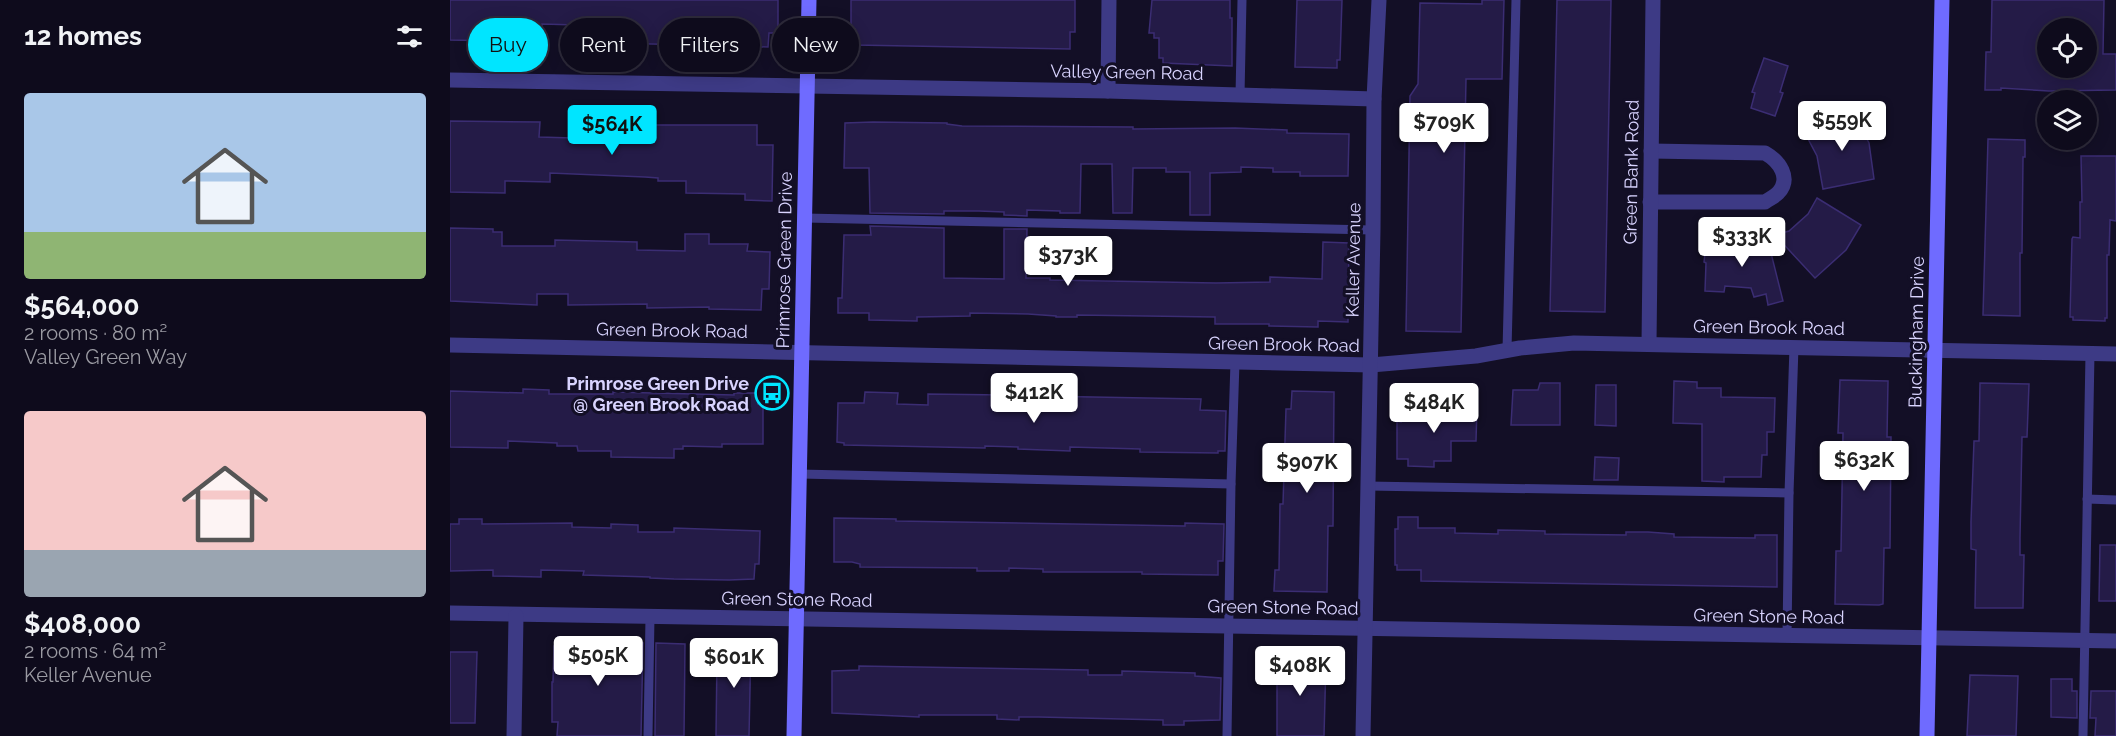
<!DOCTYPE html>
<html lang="en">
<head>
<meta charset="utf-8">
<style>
  body { margin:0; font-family:Raleway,sans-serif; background:#1c1929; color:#f1f3f6; height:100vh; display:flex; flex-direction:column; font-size:22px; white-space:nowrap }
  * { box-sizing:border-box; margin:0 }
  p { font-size:20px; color:#9b9ba3 }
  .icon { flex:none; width:33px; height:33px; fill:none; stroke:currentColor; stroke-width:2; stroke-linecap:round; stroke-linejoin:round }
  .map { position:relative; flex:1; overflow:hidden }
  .sheet { display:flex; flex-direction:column; background:#0e0b1c; width:450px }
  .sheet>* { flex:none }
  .guide { position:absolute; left:18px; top:18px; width:570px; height:54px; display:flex; gap:12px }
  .tools { position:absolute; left:1587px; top:18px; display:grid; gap:12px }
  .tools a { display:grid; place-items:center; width:60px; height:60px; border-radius:50%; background:#0e0b1c; box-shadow:0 3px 15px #0003,0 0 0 2px #2e2b3b; font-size:30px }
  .price { position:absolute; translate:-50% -51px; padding:0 14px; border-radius:6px; background:#fff; color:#222; font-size:20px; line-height:39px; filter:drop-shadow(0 2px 3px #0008) }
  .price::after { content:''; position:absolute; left:50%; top:36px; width:18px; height:14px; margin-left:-9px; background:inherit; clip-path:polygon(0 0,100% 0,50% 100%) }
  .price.selected { background:#00e5ff; color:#111 }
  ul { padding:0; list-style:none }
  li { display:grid; align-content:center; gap:12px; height:318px; padding:0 24px }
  li span { display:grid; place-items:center; height:186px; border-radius:6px; color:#555 }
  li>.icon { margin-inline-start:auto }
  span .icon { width:108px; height:108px; fill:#fffc; stroke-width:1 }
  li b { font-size:26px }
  h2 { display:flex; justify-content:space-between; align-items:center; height:72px; padding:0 24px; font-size:26px }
  .tag { padding:0 21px; border-radius:27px; background:#0e0b1c; box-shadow:0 3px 15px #0003,0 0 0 2px #2e2b3b; font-size:21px; line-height:54px }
  .tag.selected { background:#00e5ff; color:#111 }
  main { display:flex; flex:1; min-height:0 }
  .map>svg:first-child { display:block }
  .building { fill:#241b47; stroke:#3b2d73; stroke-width:1.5; fill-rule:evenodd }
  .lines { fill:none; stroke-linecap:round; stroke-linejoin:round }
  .lane { stroke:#3d3a85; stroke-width:9 }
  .street { stroke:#3d3a85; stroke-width:15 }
  .secondary { stroke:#6f6bff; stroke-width:15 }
  .labels { text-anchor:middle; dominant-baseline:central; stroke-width:6; stroke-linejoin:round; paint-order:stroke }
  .street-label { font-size:18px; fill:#d9d4ff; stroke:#130f26 }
  .poi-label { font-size:18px; font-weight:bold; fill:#d9d4ff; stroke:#130f26; text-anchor:end }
</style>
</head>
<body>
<main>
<section class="sheet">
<h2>12 homes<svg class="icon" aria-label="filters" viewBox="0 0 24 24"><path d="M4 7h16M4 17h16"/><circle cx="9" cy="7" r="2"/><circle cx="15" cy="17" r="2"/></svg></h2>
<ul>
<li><span style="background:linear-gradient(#a9c7e8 75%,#8fb573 0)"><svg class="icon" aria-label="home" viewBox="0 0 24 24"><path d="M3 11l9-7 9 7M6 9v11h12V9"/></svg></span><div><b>$564,000</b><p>2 rooms · 80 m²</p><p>Valley Green Way</p></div></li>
<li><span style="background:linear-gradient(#f6c9c9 75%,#9aa5b1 0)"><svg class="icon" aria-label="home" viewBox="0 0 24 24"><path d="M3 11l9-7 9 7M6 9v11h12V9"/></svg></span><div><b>$408,000</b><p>2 rooms · 64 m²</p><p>Keller Avenue</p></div></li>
</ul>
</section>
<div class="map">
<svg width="1666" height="736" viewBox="0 0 1666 736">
  <rect width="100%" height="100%" fill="#130f26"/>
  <g class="building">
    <path d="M0 0H328V33H319L318 47 127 42V25L92 24 91 42 0 40Z"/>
    <path d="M401 0H625V32H620V49L405 45V29H401Z"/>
    <path d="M702 0H780V18H782V66L713 63V58H709V38H704V33H699Z"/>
    <path d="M847 0H892L890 60H887V68L845 67Z"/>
    <path d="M1032 0H1054L1052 79H1016L1011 332 956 331 960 96 968 84 970 3 1032 4Z"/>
    <path d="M1107 0H1161L1155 312 1100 311Z"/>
    <path d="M1542 0H1654L1653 54H1666V90L1599 91 1551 88V90H1535L1536 52H1541ZM1598 26 1636 27V68H1598Z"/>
    <path d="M1314 58 1338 66 1330 92 1333 93 1325 116 1301 108 1305 93 1302 92Z"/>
    <path d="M1401 110 1419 143 1424 179 1373 189 1367 156 1355 133Z"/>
    <path d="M0 121 90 122 89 137 123 138 125 125H307V145H323L322 201 295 200V194L236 193V181H208V178L195 177 100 173V182L55 181V193L0 192Z"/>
    <path d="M423 122 497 123V124L512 126 683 127V129L785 128 837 130V133L899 134 898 176H850V172H823V168L791 167V172L760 173V215H740V172H716V168H683L682 213H663L662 164H631L630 213H610V211L577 210V216L554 215V212L529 211H494V214L420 213 419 168H394L395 123Z"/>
    <path d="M1538 139 1575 140V157H1573L1572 253H1570V316L1533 315Z"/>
    <path d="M1631 156H1666V221L1660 220 1659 255H1657V318H1655V321L1623 320V317H1620L1622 239 1623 237 1630 238V202H1632Z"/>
    <path d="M1367 198 1411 225 1396 250 1365 278 1325 235 1339 231 1358 214Z"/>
    <path d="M420 226 494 228V278L554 279V229H577L576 278H600V280L766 283 820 282V277L872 279 873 242 899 243 898 322 868 321V327L819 326V324H765V317L627 315V317H606V316L578 314 520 313V316L467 317V321L419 320V313H388V298H392L394 235H421Z"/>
    <path d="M0 228 43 229V232H52V246H105V240L187 242V250L235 251V234H259V244H298L297 251 320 252 319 289H312L311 310 259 309V307L197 308V304L118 305V294H87V305L0 301Z"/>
    <path d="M1257 237 1280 238V247L1317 237 1333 301 1318 305 1316 294 1304 297 1301 288 1275 286 1274 292 1255 291 1256 263 1254 262Z"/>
    <path d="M1390 380 1438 381 1437 437H1441L1440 548H1434L1433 604 1429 605 1385 604 1386 551H1391L1393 433H1388Z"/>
    <path d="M1224 381 1247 382V388H1271V397L1325 398 1324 432H1317V455H1312L1311 477H1274V482L1252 481V424L1223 423Z"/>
    <path d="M1090 383H1110V425H1061L1063 390H1088Z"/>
    <path d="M1530 383 1579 384 1577 437H1572L1570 538V555H1574L1573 608H1525L1526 550 1521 549V522L1524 441H1529Z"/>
    <path d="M1146 385H1166V426L1145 425Z"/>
    <path d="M73 389 99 390V394H163V392L284 395V393H308V404H313V444H272V447L233 446V449H224V458L161 457V451H128L127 446H107V443L58 441V448L0 447V391L73 393Z"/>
    <path d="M842 391 884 392 883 526H878L877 592 824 591 825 570H829L830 504H833L836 409H841Z"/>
    <path d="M415 392 448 393 447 404 478 405V394L554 395 553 406 588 408V396L751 399 750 410 776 411 775 451H768V453L690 452V449L620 447V451L568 449V447L535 446V448L394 445V443L387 442 388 403H414Z"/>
    <path d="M1004 406 1027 407 1026 441H1001V461H984V467L958 466V459H947V421L951 422V409H1004Z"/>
    <path d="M1145 457 1169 458 1168 480H1144Z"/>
    <path d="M948 517H968V528H1005V533L1048 534V530L1095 531V534L1176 535V532H1198L1224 534V537L1305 538V535H1327V587L971 581V570H947V565H945V529H948Z"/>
    <path d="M384 518 446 519V521L735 526V523L774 524 773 561H768V575L692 574V572H593V569L559 568V571H527V568L410 567V564L402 562H384Z"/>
    <path d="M9 519H32V524L122 523V527L161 528V524L188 525V532H224V528L310 531 309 564H305L304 579 279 580 224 579 200 578V577L133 575 134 571 91 570V577L43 576V570L0 571V524H9Z"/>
    <path d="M1650 545H1666V601H1649Z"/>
    <path d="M108 637 189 640V643H193L191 736H107L108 722H102V682H103L104 646H109Z"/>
    <path d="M270 642H301L299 736H266L267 657H270Z"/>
    <path d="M206 643 235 644 234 736H205Z"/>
    <path d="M0 652H27L25 723H0Z"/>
    <path d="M823 660H876L874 736H827V681H823Z"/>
    <path d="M409 666 638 670V675H672V671L745 673V676L771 678 770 720 734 721V725H713V720L589 717H569V720L547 719V715H469V717L382 713V671L409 670Z"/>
    <path d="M1520 675 1568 676 1566 736H1517Z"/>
    <path d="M1601 679H1622V691H1627V718L1601 717Z"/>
    <path d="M1641 691H1666V736H1645L1646 718H1640Z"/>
  </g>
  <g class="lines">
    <g class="lane">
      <path d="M790 95 792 0"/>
      <path d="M355 218 923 230"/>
      <path d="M1057 350 1066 0"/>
      <path d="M350 474 781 484"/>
      <path d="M918 486 1339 493"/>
      <path d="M1637 499 1666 500"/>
      <path d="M1337 636 1339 493 1344 347"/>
      <path d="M198 736 200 617"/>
      <path d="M777 736 781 484 785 362"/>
      <path d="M1633 736 1640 354"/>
    </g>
    <g class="street">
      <path d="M0 80 658 91 924 99"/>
      <path d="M658 91 659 0"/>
      <path d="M1200 202H1315C1319 199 1324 197 1328 193 1342 178 1329 161 1315 153L1201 151"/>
      <path d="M1199 344 1203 0"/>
      <path d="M0 345 921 365 1026 356 1070 348 1124 343 1666 354"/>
      <path d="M0 613 1666 641"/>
      <path d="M64 736 66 616"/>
      <path d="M913 736 923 230 924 99 929 0"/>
    </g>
    <g class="secondary">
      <path d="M344 736 359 0"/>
      <path d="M1477 736 1492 0"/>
    </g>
  </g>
  <defs>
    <symbol id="bus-ring" viewBox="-11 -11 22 22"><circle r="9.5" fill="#130f26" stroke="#00e5ff" stroke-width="1.5"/><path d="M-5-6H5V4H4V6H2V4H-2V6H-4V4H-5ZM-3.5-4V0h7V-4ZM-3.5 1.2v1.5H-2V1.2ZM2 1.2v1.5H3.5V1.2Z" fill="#00e5ff"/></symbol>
  </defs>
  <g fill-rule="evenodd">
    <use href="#bus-ring" x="303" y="374" width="38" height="38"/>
  </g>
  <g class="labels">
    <g class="street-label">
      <text transform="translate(677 72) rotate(1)">Valley Green Road</text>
      <text transform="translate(1181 172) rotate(-89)">Green Bank Road</text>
      <text transform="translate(334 260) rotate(-89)">Primrose Green Drive</text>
      <text transform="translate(903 260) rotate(-89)">Keller Avenue</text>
      <text transform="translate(1319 327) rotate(1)">Green Brook Road</text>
      <text transform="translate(222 330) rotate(1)">Green Brook Road</text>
      <text transform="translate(1466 332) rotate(-89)">Buckingham Drive</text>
      <text transform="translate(834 344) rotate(1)">Green Brook Road</text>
      <text transform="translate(347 599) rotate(1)">Green Stone Road</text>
      <text transform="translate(833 607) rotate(1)">Green Stone Road</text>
      <text transform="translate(1319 616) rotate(1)">Green Stone Road</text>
    </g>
    <g class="poi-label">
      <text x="299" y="383">Primrose Green Drive<tspan x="299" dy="21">@ Green Brook Road</tspan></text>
    </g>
  </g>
</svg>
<div class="tools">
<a><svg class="icon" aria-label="locate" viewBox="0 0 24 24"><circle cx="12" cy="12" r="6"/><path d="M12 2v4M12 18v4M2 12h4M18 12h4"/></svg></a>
<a><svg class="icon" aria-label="layers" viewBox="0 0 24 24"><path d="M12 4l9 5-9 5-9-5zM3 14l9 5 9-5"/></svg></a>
</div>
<b class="price" style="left:1392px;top:152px">$559K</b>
<b class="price" style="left:994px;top:154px">$709K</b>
<b class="price selected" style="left:162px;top:156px">$564K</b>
<b class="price" style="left:1292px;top:268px">$333K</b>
<b class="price" style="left:618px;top:287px">$373K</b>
<b class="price" style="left:584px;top:424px">$412K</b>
<b class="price" style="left:984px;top:434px">$484K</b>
<b class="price" style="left:1414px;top:492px">$632K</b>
<b class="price" style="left:857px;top:494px">$907K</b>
<b class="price" style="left:148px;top:687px">$505K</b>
<b class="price" style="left:284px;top:689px">$601K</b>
<b class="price" style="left:850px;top:697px">$408K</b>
<div class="guide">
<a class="tag selected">Buy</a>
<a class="tag">Rent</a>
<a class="tag">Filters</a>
<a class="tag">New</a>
</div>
</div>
</main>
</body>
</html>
